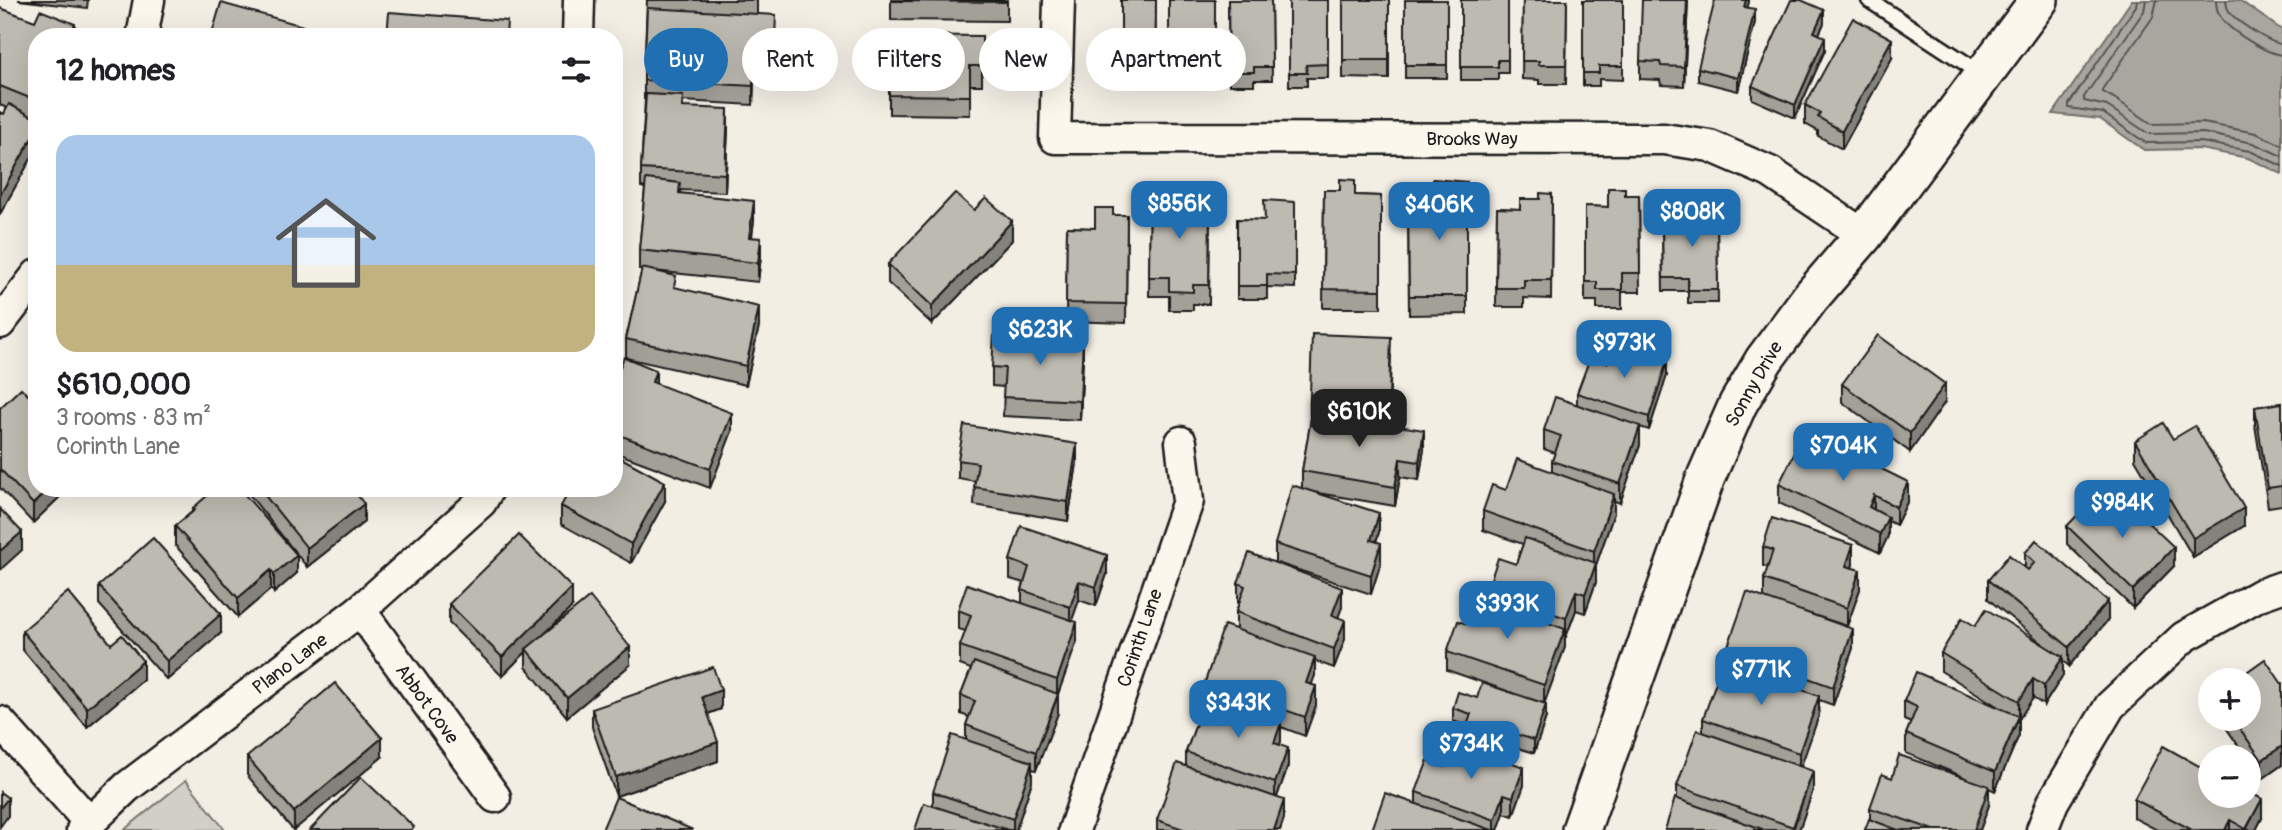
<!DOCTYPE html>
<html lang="en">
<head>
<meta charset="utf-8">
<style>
  body { margin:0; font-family:Pangolin,sans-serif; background:#f6f6f6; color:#202124; height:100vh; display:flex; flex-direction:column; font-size:26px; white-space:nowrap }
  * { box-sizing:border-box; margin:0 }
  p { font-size:23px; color:#757577 }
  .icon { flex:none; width:38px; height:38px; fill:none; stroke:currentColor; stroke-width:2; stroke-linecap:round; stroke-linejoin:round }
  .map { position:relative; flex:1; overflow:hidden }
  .side { position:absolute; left:28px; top:28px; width:595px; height:469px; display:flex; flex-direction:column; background:#fff; border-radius:28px; box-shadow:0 7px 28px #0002 }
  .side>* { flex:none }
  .banner { position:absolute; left:644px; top:28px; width:665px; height:63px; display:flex; gap:14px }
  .controls { position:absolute; left:2198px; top:668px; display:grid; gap:14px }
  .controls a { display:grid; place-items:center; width:63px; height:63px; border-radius:50%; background:#fff; box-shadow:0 7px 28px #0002; font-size:35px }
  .price { position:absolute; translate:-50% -60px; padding:0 16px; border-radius:14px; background:#1f6fb2; color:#fff; font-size:23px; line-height:46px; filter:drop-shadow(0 2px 4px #0008) }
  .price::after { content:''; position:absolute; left:50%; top:42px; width:21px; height:16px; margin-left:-10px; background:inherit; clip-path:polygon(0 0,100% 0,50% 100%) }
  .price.selected { background:#222; color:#fff }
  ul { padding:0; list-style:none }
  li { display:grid; align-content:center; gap:14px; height:371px; padding:0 28px }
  li span { display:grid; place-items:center; height:217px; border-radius:21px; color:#555 }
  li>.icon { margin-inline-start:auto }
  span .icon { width:126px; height:126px; fill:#fffc; stroke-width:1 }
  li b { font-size:30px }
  h2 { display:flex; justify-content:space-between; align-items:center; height:84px; padding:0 28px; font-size:30px }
  .chip { padding:0 24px; border-radius:32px; background:#fff; box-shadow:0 7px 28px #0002; font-size:24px; line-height:63px }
  .chip.selected { background:#1f6fb2; color:#fff }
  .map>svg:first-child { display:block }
  .green { fill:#d2cfc6; stroke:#777671; stroke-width:2 }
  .water { fill:#a9a6a0; stroke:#716f6b; stroke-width:2 }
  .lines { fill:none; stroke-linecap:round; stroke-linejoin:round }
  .shore { stroke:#545351; stroke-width:2 }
  .service-casing { stroke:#1c1c1c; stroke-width:19 }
  .minor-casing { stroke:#1c1c1c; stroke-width:35 }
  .tertiary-casing { stroke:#1c1c1c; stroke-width:42 }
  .service { stroke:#fbf7ec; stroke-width:14 }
  .minor { stroke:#fbf7ec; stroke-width:30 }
  .tertiary { stroke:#fbf7ec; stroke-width:37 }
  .wall { fill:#a3a098; stroke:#1c1c1c; stroke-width:2 }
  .shaded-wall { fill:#84827c; stroke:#1c1c1c; stroke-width:2 }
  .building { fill:#bdbab1; stroke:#1c1c1c; stroke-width:2 }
  .labels { text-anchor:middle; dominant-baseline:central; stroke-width:6; stroke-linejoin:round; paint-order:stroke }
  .street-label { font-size:19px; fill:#1c1c1c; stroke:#fbf7ec }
</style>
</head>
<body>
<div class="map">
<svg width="2282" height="830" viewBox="0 0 2282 830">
  <rect width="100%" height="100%" fill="#f2eee4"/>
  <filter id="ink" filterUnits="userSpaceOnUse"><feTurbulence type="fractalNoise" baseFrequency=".0143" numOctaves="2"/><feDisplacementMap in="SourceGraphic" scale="14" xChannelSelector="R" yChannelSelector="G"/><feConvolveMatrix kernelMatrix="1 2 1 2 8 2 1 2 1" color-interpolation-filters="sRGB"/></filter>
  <g filter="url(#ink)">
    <path class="green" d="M186 780 225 830H124Z"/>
    <path class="water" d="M2132 0H2239L2282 30V174L2248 158 2200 149 2144 150 2100 119 2053 114Z"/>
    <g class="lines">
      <g class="shore">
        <path d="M2137 0 2136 6 2069 104V108L2103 113 2146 143 2201 142 2250 151 2282 166"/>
        <path d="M2146 0 2144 11 2084 97V101L2107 106 2149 134 2203 133 2253 143 2282 156"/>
        <path d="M2157 0 2153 17 2103 88V92L2114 98 2152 124 2203 123 2256 133 2282 145"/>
        <path d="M2216 0C2216 6 2217 11 2220 16 2228 30 2267 54 2282 55"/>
        <path d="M2226 0C2227 5 2226 7 2229 11 2235 21 2271 44 2282 44"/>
      </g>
      <defs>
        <path id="service" d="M1869 0 1982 74"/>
        <g id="minor">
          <path d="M1059 0 1055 138 1664 139 1710 146 1770 172 1864 235"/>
          <path d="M142 37 149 0"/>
          <path d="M578 37 579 0"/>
          <path d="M0 323 37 275"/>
          <path d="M360 610 495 797"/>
          <path d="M0 722 89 822"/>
          <path d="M82 830 127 787 360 610 481 502 489 488"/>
          <path d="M1074 830 1188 501 1181 442"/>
          <path d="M2042 830 2053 802 2110 706 2184 637 2259 595 2282 587"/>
        </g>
        <path id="tertiary" d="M1581 830 1706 477 1738 404 1764 360 1810 298 1864 235 2039 0"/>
      </defs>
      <use href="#service" class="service-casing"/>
      <use href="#minor" class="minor-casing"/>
      <use href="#tertiary" class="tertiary-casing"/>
      <use href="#service" class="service"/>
      <use href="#minor" class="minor"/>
      <use href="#tertiary" class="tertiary"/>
    </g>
    <g class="wall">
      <path d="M18 0H88L87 8Z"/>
      <path d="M647 0H757V14L776 34 775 58 755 56 753 105 683 101V107L728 128 725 192 680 190V193L754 220 752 237 761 256 758 282 653 271 676 288 759 326 746 385 626 358V339L642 269H639V250L645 188 641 187V169L645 99H644V80Z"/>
      <path d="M891 0H1007V21L891 20Z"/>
      <path d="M1121 0H1156L1155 82H1136V74H1121Z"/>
      <path d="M1169 0H1215V80L1184 79V73H1169Z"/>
      <path d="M1228 0H1271L1272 80H1254V85H1229Z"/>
      <path d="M1289 0H1328V78H1307V86H1289Z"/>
      <path d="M1343 0H1389V79L1343 78Z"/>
      <rect x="1405" y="0" width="42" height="78"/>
      <path d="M1461 0H1508V73H1498V80H1461Z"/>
      <path d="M1523 0H1567L1566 84H1539V80L1522 79Z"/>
      <path d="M1583 0H1623V80L1599 79V86H1583Z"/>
      <path d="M1688 0 1684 86 1661 85 1660 80 1640 79V61Z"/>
      <path d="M1749 0 1747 7 1755 22 1738 91 1698 81V68Z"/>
      <path d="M0 8 75 37H37V148L0 214V112L4 114 7 108 0 105Z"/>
      <path d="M1824 23 1819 34 1825 50 1795 118 1752 99V86Z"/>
      <path d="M982 36V85H970V115L889 114V68H894Z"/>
      <path d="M1892 58 1842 149 1818 136V131L1805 124V105Z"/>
      <path d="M1467 182V314L1409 315 1408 200 1432 202Z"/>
      <path d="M1324 190 1355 195 1381 196V308H1323Z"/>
      <path d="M1150 191 1182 206H1210L1209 304H1193V310H1169V296H1149Z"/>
      <path d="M1552 194 1551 299 1524 298V307H1496L1497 208 1520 209Z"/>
      <path d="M1625 195H1639L1640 292H1622V309H1597V301H1585V206L1608 207Z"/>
      <path d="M1295 202V288L1267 287V299H1237V219L1264 220Z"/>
      <path d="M974 210 1012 240 932 324 888 283V264Z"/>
      <path d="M1113 215H1127L1126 323 1066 321 1067 227 1095 228Z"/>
      <path d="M1717 221 1718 303H1688V291H1663L1662 224Z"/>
      <path d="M1391 356 1389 418 1336 416 1424 449 1419 480 1400 477 1395 506 1312 492 1379 532 1376 541 1381 562 1371 594 1277 563 1342 607 1338 617 1345 639 1334 668 1315 661V675L1311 685 1316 705 1305 736 1281 727V741L1280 745 1288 766 1277 797 1284 818 1280 830H1157V820L1186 766V752L1205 699V682L1236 629V612L1239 602H1238V583L1275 563V544L1302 489V471L1312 415H1310V396Z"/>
      <path d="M1083 358 1080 420 1003 416 1004 387 992 386V367Z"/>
      <path d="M1607 363 1667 375 1649 430 1640 427V445L1620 503 1614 501V513L1596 565V582L1585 613 1576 610 1566 637H1565V647L1544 704 1546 717 1534 753 1515 747 1511 762 1524 785 1513 816 1504 813 1498 830H1372L1416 804V792L1445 767 1463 745V738L1467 726 1453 721V708L1477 698 1510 692 1447 670V652L1467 624 1487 601V591L1516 564 1523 544 1483 530V511L1506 490 1552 472V461L1555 453 1544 449V430L1577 405V393Z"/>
      <path d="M614 382 656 384 732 431 710 488 614 452Z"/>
      <path d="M1842 384 1945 402 1910 452 1842 402Z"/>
      <path d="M2282 403V505L2268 507 2255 425V407Z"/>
      <path d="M0 408 37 488H69L33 523 0 488Z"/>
      <path d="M2173 439 2244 526 2193 557 2135 459V441Z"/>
      <path d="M1803 456 1908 500 1896 525 1888 521V536L1880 553 1779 503V484Z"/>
      <path d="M958 460 1077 463 1068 521 974 505 975 481 958 478Z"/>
      <path d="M244 488H352L364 522 307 567Z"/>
      <path d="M381 488H393L387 494Z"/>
      <path d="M665 501 631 563 561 524V506Z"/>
      <path d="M193 508 297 573 274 593 271 589 238 617 175 545V526L193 511Z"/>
      <path d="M2105 512 2174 566 2133 608 2067 544V526Z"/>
      <path d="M1763 547 1853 564 1852 568 1860 589 1847 626 1801 611 1853 648 1833 705 1819 700V715L1800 767 1813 790 1799 830H1665L1677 799V786L1703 733V719L1727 664V649L1764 598V579L1768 567 1763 566Z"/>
      <path d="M2025 553 2108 620 2069 666 2063 661V675L2044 705 2033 698 2019 719V735L1995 791 1989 788V805L1980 830H1865L1870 820V808L1892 778 1964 777 1906 753V734L1911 723 1904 720V701L2000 708 1941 671V653L1975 626 2043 644 1988 599V580L2025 567Z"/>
      <path d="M1010 560 1107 574 1096 606 1079 600 1072 620 1077 641 1058 694V713L1036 770 1032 769V781L1016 830H915L933 806V792L966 740V725L969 717 961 714V695L971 669 960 665V646L966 631 958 629V610L1022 603V590L1024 583 1010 579Z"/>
      <path d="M99 586 221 633 167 680 99 604Z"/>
      <path d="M449 604 572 607 544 634 630 665 567 717 526 667V652L502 676 449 623Z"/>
      <path d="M22 631 111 644 143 680 87 727 22 649Z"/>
      <path d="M2282 684V765L2262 779 2249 760V758H2247L2220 719H2249Z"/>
      <path d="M592 709H721L708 714 718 761 616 796 592 727Z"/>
      <path d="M247 757H382L293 830 247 775Z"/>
      <path d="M2134 799 2262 818 2256 830H2157L2134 818Z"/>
    </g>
    <g class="shaded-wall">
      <path d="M1687 0H1688L1684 86V67Z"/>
      <path d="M1746 0H1749V2L1744 20V7Z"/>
      <path d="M1755 9V22L1738 91V78Z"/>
      <path d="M1824 10V23L1814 45V32Z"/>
      <path d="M75 24V37H69Z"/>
      <path d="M1825 37V50L1795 118V105Z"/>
      <path d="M755 38V56L753 105V86Z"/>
      <path d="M1892 39V58L1842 149V131Z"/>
      <path d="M728 109V128L725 192V174Z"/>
      <path d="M37 129V148L0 214V195Z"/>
      <path d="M754 201V220L749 256V237Z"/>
      <path d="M1012 221V240L932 324V306Z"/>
      <path d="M761 238V256L758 282V263Z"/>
      <path d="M759 307V326L746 385V366Z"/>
      <path d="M1083 339V358L1080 420V401Z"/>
      <path d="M1667 361V375L1649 430V417Z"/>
      <path d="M656 370V388L652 382Z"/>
      <path d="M1945 384V402L1910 452V433Z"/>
      <path d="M732 413V431L710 488V469Z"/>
      <path d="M1640 426V445L1620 503V484Z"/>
      <path d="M1424 430V449L1419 480V462Z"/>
      <path d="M1077 444V463L1068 521V502Z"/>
      <path d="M1400 459V477L1395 506V487Z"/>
      <path d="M665 482V501L631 563V544Z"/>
      <path d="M1908 482V500L1896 525V507Z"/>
      <path d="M50 488H69L33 523V504Z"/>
      <path d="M387 488H393L387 494Z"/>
      <path d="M1614 494V513L1596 565V582L1585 613V594L1594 569V551Z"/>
      <path d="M1874 495V514L1869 507Z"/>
      <path d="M364 504V522L307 567V548Z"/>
      <path d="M2244 508V526L2193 557V538Z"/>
      <path d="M1379 513V532L1371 558V540Z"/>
      <path d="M1888 517V536L1880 553V534Z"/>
      <path d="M22 532V550L0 570V551Z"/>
      <path d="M1381 543V562L1371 594V575Z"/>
      <path d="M1853 545V564L1846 584V566Z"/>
      <path d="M2174 547V566L2133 608V590Z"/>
      <path d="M297 555V573L274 593V574Z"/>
      <path d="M1107 555V574L1096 606V587Z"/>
      <path d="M271 570V589L238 617V598Z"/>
      <path d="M1860 570V589L1847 626V608Z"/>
      <path d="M1079 581V600L1070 626V607Z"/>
      <path d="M572 588V607L528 650 526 649V652L502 676V657Z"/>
      <path d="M1342 588V607L1332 634V615Z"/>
      <path d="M1576 591V610L1566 637V618Z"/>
      <path d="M2108 601V620L2069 666V647Z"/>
      <path d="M221 614V633L167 680V661Z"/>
      <path d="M1345 620V639L1334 668V649Z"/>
      <path d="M1077 622V641L1058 694V713L1036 770V752L1057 698V680Z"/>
      <path d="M1565 629V647L1544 704V685Z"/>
      <path d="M1853 629V648L1833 705V687Z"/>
      <path d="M630 647V665L567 717V698Z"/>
      <path d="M1315 657V675L1306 701V683Z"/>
      <path d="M2063 657V675L2044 705V686Z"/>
      <path d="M143 661V680L87 727V708Z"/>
      <path d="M2033 679V698L2019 719V735L1995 791V772L2019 717V701Z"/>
      <path d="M1316 686V705L1305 736V717Z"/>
      <path d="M721 690V709L702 716V697Z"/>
      <path d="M1819 696V715L1799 772V753Z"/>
      <path d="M1546 704V717L1534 753V740Z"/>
      <path d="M1281 723V741L1274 762V743Z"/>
      <path d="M1515 734V747L1509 767V754Z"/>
      <path d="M382 738V757L294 830V812Z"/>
      <path d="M718 742V761L616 796V777Z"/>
      <path d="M2282 746V765L2262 779V760Z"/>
      <path d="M1288 748V766L1275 802V783Z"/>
      <path d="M1032 762V781L1016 830H1013V819Z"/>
      <path d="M1524 767V785L1513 816V797Z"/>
      <path d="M1813 771V790L1799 830H1793Z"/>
      <path d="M1989 786V805L1980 830H1974Z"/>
      <path d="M1504 794V813L1498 830H1495V820Z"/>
      <path d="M8 798V816L0 827V808Z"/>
      <path d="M2262 799V818L2256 830H2246Z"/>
      <path d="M1284 800V818L1280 830H1274Z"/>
      <path d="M2230 820V830H2225Z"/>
    </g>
    <g class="building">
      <path d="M891 0H1007V2L891 1Z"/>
      <path d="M1121 0H1156L1155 69H1136V61L1121 60Z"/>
      <path d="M1169 0H1215V67L1184 66V60H1169Z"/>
      <path d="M1228 0H1271L1272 67H1254V72H1229Z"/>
      <path d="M1289 0H1328V64L1306 65 1307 73H1289Z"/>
      <rect x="1343" y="0" width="46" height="60"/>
      <rect x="1405" y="0" width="42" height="65"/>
      <path d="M1461 0H1508V60H1498V67H1461Z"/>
      <path d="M1523 0H1567L1566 65H1539V61H1522Z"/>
      <path d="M1583 0H1623V66H1599V73H1583Z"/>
      <path d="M1642 0H1687L1684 67 1661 66 1660 62 1640 61Z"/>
      <path d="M1715 0H1746L1744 7 1755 9 1738 78 1698 68Z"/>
      <path d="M1791 0H1801L1824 10 1814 32 1825 37 1795 105 1752 86Z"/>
      <path d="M221 3 303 26 300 37H211Z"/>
      <path d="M0 8 35 21 40 10 75 24 69 37H37V101L0 86Z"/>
      <path d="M647 8 776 15 775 39 755 38 753 86 644 80Z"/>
      <path d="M389 12 507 21 506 37H387Z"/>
      <path d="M1853 18 1892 39 1842 131 1818 117 1820 113 1805 105Z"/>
      <path d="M894 35 982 36V66H970V96L889 95V68H895Z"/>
      <path d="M646 94 683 96 682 107 728 109 725 174 641 169Z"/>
      <path d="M9 104 37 119V129L0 195V112L4 114Z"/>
      <path d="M646 179 680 183 679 193 754 201 749 237 761 238 758 263 639 250Z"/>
      <path d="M1340 179 1355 180V195L1381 196V290L1323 289 1324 190H1340Z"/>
      <path d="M1433 179 1467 182V296H1409L1408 200 1432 202Z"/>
      <path d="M1608 188H1625V195H1639L1640 273H1622V290H1597V282H1585V206L1608 207Z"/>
      <path d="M1150 191H1182V206H1210L1209 285H1193V292L1169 291V277H1149Z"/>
      <path d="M955 193 974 210 986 198 1012 221 932 306 888 264Z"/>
      <path d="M1540 193 1552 194 1551 280H1524V288H1496L1497 208 1520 209V199H1540Z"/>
      <path d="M1264 200 1295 202V275L1267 274V286H1237V219L1265 220Z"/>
      <path d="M1688 200H1707V222L1717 221 1718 290H1688V278H1663L1662 224H1688Z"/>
      <path d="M1095 208H1113V215H1127L1126 304 1066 303 1067 227 1095 228Z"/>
      <path d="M642 268 676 276 674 287 759 307 746 366 626 339Z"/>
      <path d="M1312 334 1391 337 1389 399 1310 396Z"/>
      <path d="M994 335 1083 339 1080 401 1003 397 1005 368 992 367Z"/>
      <path d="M1878 335 1945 384 1910 433 1842 384Z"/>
      <path d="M1614 343 1667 361 1649 417 1577 393 1590 358 1607 363Z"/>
      <path d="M624 357 656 370 652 382 732 413 710 469 614 433V382Z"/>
      <path d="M21 388 37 404V420L35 422 37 423V488H50L33 504 0 469V408Z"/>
      <path d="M1555 397 1640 426 1620 484 1552 461 1561 436 1544 430Z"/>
      <path d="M2282 403V486L2268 488 2255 407Z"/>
      <path d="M1312 412 1424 430 1419 462 1400 459 1395 487 1302 471Z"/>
      <path d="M2163 423 2173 439 2195 426 2244 508 2193 538 2135 441Z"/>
      <path d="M964 425 1077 444 1068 502 974 487 978 463 958 460Z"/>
      <path d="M1813 435 1908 482 1896 507 1874 495 1869 507 1888 517 1880 534 1779 484 1795 452 1803 456Z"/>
      <path d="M614 454 665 482 631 544 561 506 571 488H614Z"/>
      <path d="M1517 459 1614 494 1594 551 1483 511 1492 485 1506 490Z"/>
      <path d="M1292 485 1379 513 1371 540 1381 543 1371 575 1275 544Z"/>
      <path d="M216 488H239L297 555 274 574 271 570 238 598 175 526 195 510 193 508Z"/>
      <path d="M259 488H352L364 504 307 548Z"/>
      <path d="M2120 496 2174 547 2133 590 2067 526 2092 500 2105 512Z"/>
      <path d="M0 509 22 532 0 551Z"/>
      <path d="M1772 518 1853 545 1846 566 1860 570 1847 608 1764 579 1773 550 1763 547Z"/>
      <path d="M1021 526 1107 555 1096 587 1079 581 1070 607 1022 590 1029 567 1010 560Z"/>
      <path d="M519 535 572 588 502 657 449 604Z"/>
      <path d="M153 538 221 614 167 661 99 586Z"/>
      <path d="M1525 538 1596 563 1585 594 1576 591 1566 618 1487 591 1498 558 1516 564Z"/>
      <path d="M2036 540 2108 601 2069 647 1988 580 2009 555 2028 570 2035 562 2025 553Z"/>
      <path d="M1249 553 1342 588 1332 615 1345 620 1334 649 1236 612 1245 586 1238 583Z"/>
      <path d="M967 584 1077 622 1057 680 960 646 971 615 958 610Z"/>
      <path d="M68 592 111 644 122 635 143 661 87 708 22 631Z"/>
      <path d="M1747 592 1853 629 1833 687 1727 649Z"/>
      <path d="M590 597 630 647 567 698 526 649Z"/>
      <path d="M1476 597 1565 629 1544 685 1447 652 1458 621 1467 624Z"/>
      <path d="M1986 609 2063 657 2044 686 2033 679 2019 701 1941 653 1962 618 1975 626Z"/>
      <path d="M1224 625 1315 657 1306 683 1316 686 1305 717 1205 682Z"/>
      <path d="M2265 659 2282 684V746L2262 760 2233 719H2249V681H2234Z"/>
      <path d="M974 662 1058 694 1036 752 966 725 975 701 961 695Z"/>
      <path d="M1723 662 1819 696 1799 753 1703 719Z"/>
      <path d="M713 667 721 690 702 697 718 742 616 777 592 709Z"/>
      <path d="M1916 672 2019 716 1995 772 1906 734 1917 707 1904 701Z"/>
      <path d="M335 683 382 738 294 812 247 757Z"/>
      <path d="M1482 683 1546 704 1534 740 1515 734 1509 754 1463 738 1471 714 1453 708 1458 692 1477 698Z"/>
      <path d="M1206 696 1281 723 1274 743 1288 748 1275 783 1186 752Z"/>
      <path d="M1697 730 1813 771 1793 827 1677 786Z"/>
      <path d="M952 735 1032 762 1013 819 933 792Z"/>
      <path d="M1454 742 1524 767 1513 797 1504 794 1495 820 1416 792 1428 760 1445 767Z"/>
      <path d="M2163 746 2210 772V796H2249V792L2262 799 2246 829 2230 820 2225 830H2192L2134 799Z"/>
      <path d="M1899 755 1989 786 1974 830H1934L1870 808 1882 774 1892 778Z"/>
      <path d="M1177 763 1284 800 1274 830H1186L1157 820Z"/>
      <path d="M361 777 414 827 412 830H310Z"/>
      <path d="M0 792 8 798 0 808Z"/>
      <path d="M1385 793 1492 830H1372Z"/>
      <path d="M616 797 693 830H602Z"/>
      <path d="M1675 798 1762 829 1761 830H1665Z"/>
      <path d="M924 803 1008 830H915Z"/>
      <path d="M1869 819 1898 830H1865Z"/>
    </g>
  </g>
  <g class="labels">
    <g class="street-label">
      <text x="1472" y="139">Brooks Way</text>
      <text transform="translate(1754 384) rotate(-60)">Sonny Drive</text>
      <text transform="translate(1140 638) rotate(-71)">Corinth Lane</text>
      <text transform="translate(290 664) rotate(-37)">Plano Lane</text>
      <text transform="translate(427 704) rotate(54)">Abbot Cove</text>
    </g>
  </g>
</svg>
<div class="controls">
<a>+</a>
<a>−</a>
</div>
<b class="price" style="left:1179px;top:241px">$856K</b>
<b class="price" style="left:1439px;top:242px">$406K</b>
<b class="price" style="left:1692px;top:249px">$808K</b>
<b class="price" style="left:1040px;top:367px">$623K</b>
<b class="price" style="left:1624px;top:380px">$973K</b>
<b class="price selected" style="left:1359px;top:449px">$610K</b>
<b class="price" style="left:1843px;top:483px">$704K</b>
<b class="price" style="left:2122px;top:540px">$984K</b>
<b class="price" style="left:1507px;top:641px">$393K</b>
<b class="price" style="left:1761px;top:707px">$771K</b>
<b class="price" style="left:1238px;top:740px">$343K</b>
<b class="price" style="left:1471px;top:781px">$734K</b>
<div class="banner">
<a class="chip selected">Buy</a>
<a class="chip">Rent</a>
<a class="chip">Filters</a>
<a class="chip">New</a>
<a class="chip">Apartment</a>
</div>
<section class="side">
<h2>12 homes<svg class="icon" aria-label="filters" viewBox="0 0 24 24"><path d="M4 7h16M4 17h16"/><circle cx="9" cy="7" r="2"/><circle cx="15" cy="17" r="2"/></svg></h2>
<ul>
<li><span style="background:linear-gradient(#a9c7e8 60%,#c2b280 0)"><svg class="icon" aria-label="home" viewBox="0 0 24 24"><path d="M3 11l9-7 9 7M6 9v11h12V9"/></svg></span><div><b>$610,000</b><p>3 rooms · 83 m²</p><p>Corinth Lane</p></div></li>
</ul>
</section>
</div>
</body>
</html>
